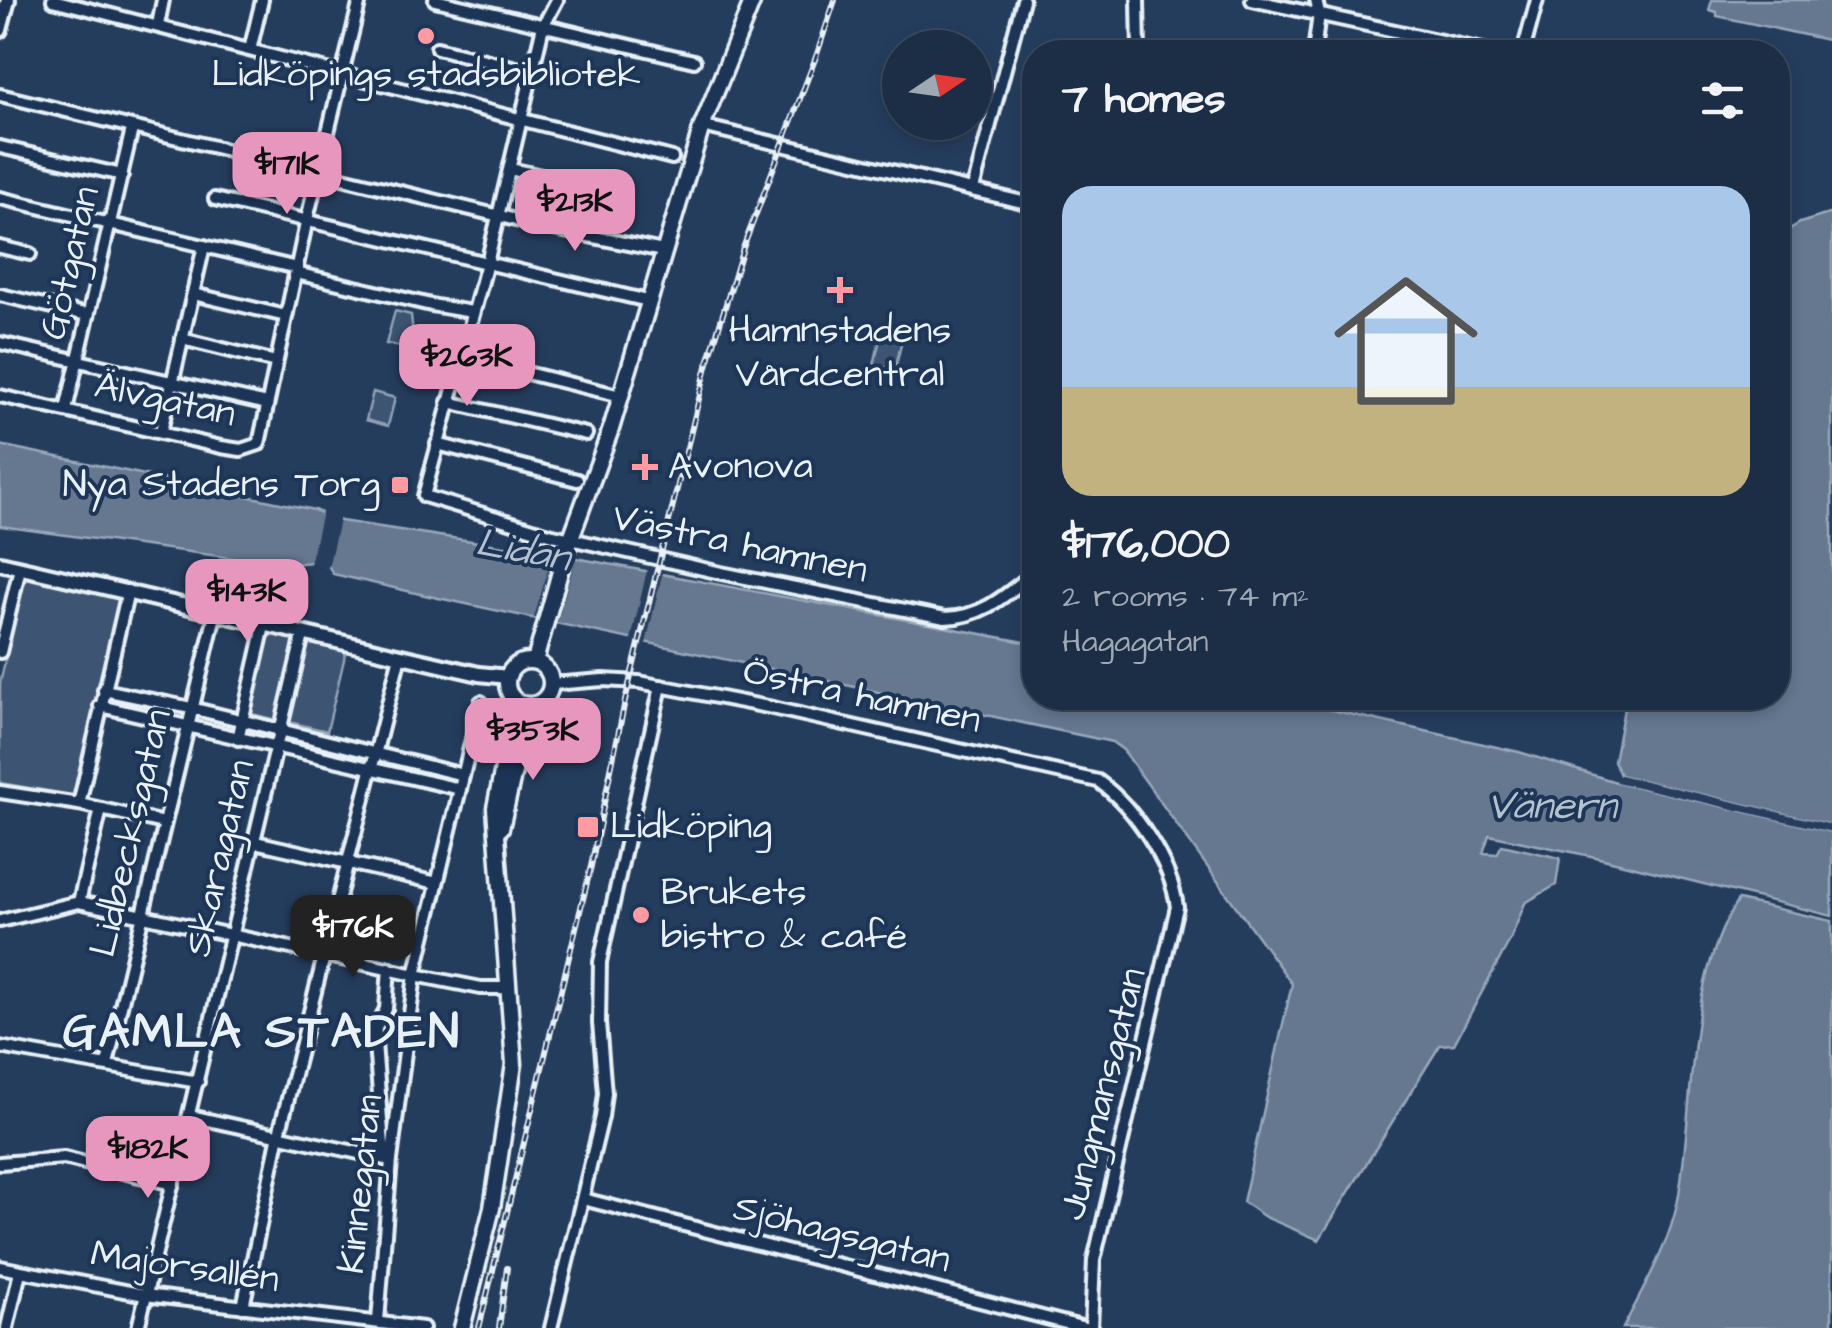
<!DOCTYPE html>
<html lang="en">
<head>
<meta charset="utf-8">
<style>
  body { margin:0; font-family:"Architects Daughter",sans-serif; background:#25364d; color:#f1f3f6; height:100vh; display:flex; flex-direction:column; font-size:38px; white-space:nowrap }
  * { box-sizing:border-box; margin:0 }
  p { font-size:32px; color:#a0a8b3 }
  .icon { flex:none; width:55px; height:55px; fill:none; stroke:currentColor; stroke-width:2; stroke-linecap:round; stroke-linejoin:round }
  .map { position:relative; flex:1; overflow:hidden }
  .side { position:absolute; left:1022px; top:40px; width:768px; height:670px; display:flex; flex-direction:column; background:#1c2e46; border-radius:40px; box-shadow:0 5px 15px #0003,0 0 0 2px #3a4a5f }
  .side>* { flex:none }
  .needle { width:65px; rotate:77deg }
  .controls { position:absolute; left:882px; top:30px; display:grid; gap:20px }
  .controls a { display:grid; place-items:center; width:110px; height:110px; border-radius:50%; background:#1c2e46; box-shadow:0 5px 15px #0003,0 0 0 2px #3a4a5f; font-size:50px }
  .price { position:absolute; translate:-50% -85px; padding:0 22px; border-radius:20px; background:#e797bd; color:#111; font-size:32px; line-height:65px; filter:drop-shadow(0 2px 5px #0008) }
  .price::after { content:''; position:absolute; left:50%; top:60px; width:30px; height:22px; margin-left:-15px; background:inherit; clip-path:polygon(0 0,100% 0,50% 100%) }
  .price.on { background:#222; color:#fff }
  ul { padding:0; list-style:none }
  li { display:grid; align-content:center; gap:20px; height:530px; padding:0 40px }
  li+li { border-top:2px solid #3a4a5f }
  li span { display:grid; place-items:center; height:310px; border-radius:30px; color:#555 }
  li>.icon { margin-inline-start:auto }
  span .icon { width:180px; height:180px; fill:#fffc; stroke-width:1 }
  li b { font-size:42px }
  h2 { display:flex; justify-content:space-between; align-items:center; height:120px; padding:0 40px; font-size:42px }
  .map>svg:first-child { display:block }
  .green { fill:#3e5472; stroke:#93a2b5; stroke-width:2.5 }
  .water { fill:#657890; stroke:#99a8ba; stroke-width:2.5 }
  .pier { fill:#253d5d }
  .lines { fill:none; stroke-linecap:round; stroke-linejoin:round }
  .minor-casing { stroke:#e8f1f8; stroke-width:18 }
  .tertiary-casing { stroke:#e8f1f8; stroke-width:20 }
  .secondary-casing { stroke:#e8f1f8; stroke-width:21 }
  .minor { stroke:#1d3557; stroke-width:10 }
  .tertiary { stroke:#1d3557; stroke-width:12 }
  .secondary { stroke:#1d3557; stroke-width:14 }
  .rail-casing { stroke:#e8f1f8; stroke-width:6 }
  .rail { stroke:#1d3557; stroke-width:2.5; stroke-dasharray:8; stroke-linecap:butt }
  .poi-dot { fill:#ff9aa2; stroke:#1d3557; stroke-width:4 }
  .labels { text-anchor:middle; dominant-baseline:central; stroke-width:8; stroke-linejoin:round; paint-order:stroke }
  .poi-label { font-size:38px; fill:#e8f1f8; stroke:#1d3557; text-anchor:start }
  .street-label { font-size:38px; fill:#e8f1f8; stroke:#1d3557 }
  .water-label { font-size:40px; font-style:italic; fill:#b4c1ce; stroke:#1d3557 }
  .district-label { font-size:48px; font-weight:bold; letter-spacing:2.5px; fill:#e8f1f8; stroke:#1d3557 }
</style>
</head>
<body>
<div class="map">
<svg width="1832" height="1328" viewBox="0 0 1832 1328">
  <rect width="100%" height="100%" fill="#253d5d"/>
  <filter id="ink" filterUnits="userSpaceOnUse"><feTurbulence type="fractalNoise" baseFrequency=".01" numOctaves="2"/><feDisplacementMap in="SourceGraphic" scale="20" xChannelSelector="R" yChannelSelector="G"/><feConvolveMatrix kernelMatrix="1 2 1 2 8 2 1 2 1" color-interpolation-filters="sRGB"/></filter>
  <g filter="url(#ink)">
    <g class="green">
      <path d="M395 311 411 315 413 334 404 347 386 344Z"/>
      <path d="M881 335 902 340 895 370 874 365Z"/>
      <path d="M373 392 395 398 388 426 366 420Z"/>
      <path d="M24 575 120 598 76 796 0 783V684Z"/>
      <path d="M269 628 297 635 276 720 248 713Z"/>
      <path d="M309 638 347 647 327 731 289 722Z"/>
    </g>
    <g class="water">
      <path d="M1712 0H1832V41L1717 16V12L1709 10Z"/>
      <path d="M1832 213V825L1620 775 1614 761 1626 698H1778V236L1800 223Z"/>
      <path d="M0 445 314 510 341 521 544 552 1035 644V698H1278L1519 752 1616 782 1832 832V916L1591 856 1489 835 1483 853 1497 854 1502 845 1560 858 1556 885 1525 903 1511 938 1454 1044 1440 1045 1319 1240 1265 1217 1243 1202 1292 984 1123 750 1112 742 429 596 333 574 329 567 312 562 283 565 0 526Z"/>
      <path d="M1738 900 1832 921V1328H1623C1644 1287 1669 1246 1678 1200 1695 1106 1685 982 1738 900Z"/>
    </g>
    <g class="pier">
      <path d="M322 512 340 516 328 568 310 564Z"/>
      <path d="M553 553 576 557 557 623 534 618Z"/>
      <path d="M648 566 663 570 645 648 630 644Z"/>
      <path d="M1620 775 1832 825V832L1616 782Z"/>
    </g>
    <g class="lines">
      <defs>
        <g id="minor">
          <path d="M53 0 672 158"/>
          <path d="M435 0 694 61"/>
          <path d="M557 0 543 26 487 263 424 496 553 535 721 573 945 618C983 617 1006 595 1035 572"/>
          <path d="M1138 0 1139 52"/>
          <path d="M1252 0 1492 52"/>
          <path d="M158 25 163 0"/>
          <path d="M437 48 532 72"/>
          <path d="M250 50 262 0"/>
          <path d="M1314 52 1319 14 1316 0"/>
          <path d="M1523 52 1537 0"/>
          <path d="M0 95 549 228 663 251"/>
          <path d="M702 126 1035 205"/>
          <path d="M0 147 122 175"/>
          <path d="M510 169 555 179"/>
          <path d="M973 189 1023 0"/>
          <path d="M0 198 297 268"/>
          <path d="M215 199 648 301"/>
          <path d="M0 247 30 254"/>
          <path d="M296 273 431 305 472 312"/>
          <path d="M193 294 286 316"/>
          <path d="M0 295 88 315"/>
          <path d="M182 339 276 362"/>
          <path d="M0 343 267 404"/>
          <path d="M461 357 621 396"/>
          <path d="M0 396 221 447 241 450 259 444 307 219 360 0"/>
          <path d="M448 402 586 434"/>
          <path d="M66 410 132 129"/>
          <path d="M161 431 204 246"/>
          <path d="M437 444 577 480"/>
          <path d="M0 652 20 568"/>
          <path d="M552 684 603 680 639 682 768 707 1098 781C1135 808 1171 862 1177 907L1094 1260 1091 1328"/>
          <path d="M104 690 191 708 463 775"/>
          <path d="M100 706 460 789"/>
          <path d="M238 739 264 626"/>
          <path d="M0 792 79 804 164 823"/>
          <path d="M79 804 128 591"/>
          <path d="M255 842 437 883"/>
          <path d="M79 902 101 809"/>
          <path d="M0 921 79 902 415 975 481 988H509"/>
          <path d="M0 1047 198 1082"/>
          <path d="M107 1064 215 615"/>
          <path d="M190 1116 391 1160"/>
          <path d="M384 1158 375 1043 376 1028 386 1009 389 968"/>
          <path d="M0 1163 64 1158 173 1184"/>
          <path d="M583 1199 1085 1328"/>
          <path d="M0 1267 145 1295 423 1328"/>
          <path d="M243 1307 279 1134 400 656"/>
          <path d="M378 1321 391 1160 415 975 481 702"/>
          <path d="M7 1328 20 1272"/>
          <path d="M138 1328 303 635"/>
          <path d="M551 1328 602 1117 605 1093 599 1023 600 962 661 686"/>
        </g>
        <g id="tertiary">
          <path d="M0 30 8 0"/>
          <path d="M0 563 479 674 508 677"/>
        </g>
        <g id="secondary">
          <circle cx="529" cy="683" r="22"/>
          <path d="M535 661 565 554 611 429 702 126 753 0"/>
          <path d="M501 828 525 724 533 705"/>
          <path d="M462 1328 492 1208 514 1064 495 808 514 714 512 697"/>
        </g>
      </defs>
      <use href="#minor" class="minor-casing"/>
      <use href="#tertiary" class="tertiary-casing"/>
      <use href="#secondary" class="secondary-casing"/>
      <use href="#minor" class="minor"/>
      <use href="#tertiary" class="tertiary"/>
      <use href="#secondary" class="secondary"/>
      <defs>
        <g id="rail">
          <path d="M479 1328 591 866 625 701 707 366 743 248 817 54 835 0"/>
          <path d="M499 1328 507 1268"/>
        </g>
      </defs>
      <use href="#rail" class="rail-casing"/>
      <use href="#rail" class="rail"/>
    </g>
  </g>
  <g class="poi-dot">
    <circle cx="426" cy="36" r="10"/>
    <path d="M835 275h10v10h10v10h-10v10h-10v-10h-10v-10h10z"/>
    <path d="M640 452h10v10h10v10h-10v10h-10v-10h-10v-10h10z"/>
    <rect x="390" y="475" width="20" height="20" rx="5"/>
    <rect x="576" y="815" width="24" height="24" rx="5"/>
    <circle cx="641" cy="915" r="10"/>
  </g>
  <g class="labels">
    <g class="poi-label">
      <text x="426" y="75" text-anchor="middle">Lidköpings stadsbibliotek</text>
      <text x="840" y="331" text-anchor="middle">Hamnstadens<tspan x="840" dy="44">Vårdcentral</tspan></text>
      <text x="668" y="467">Avonova</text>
      <text x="380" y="485" text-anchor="end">Nya Stadens Torg</text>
      <text x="610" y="827">Lidköping</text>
      <text x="661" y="893">Brukets<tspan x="661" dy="44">bistro &amp; café</tspan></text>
    </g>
    <g class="street-label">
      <text transform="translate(70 263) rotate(-77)">Götgatan</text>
      <text transform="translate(165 400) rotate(12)">Älvgatan</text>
      <text transform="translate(740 544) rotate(12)">Västra hamnen</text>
      <text transform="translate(862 696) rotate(12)">Östra hamnen</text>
      <text transform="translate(131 833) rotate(-77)">Lidbecksgatan</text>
      <text transform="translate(220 858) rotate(-77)">Skaragatan</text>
      <text transform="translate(1103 1094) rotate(-76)">Jungmansgatan</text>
      <text transform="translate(361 1184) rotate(-84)">Kinnegatan</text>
      <text transform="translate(842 1234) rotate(14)">Sjöhagsgatan</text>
      <text transform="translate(185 1267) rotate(8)">Majorsallén</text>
    </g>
    <g class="water-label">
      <text transform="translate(523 551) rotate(10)">Lidan</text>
      <text x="1552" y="806">Vänern</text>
    </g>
    <g class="district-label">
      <text x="262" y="1033">GAMLA STADEN</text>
    </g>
  </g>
</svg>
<div class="controls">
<a><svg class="needle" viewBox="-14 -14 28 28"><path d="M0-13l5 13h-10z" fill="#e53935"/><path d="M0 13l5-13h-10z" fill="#a0a8b3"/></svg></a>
</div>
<b class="price" style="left:287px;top:217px">$171K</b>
<b class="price" style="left:575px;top:254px">$213K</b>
<b class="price" style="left:467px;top:409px">$263K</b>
<b class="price" style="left:247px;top:644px">$143K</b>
<b class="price" style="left:533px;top:783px">$353K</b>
<b class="price on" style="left:353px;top:980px">$176K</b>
<b class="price" style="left:148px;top:1201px">$182K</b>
<section class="side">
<h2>7 homes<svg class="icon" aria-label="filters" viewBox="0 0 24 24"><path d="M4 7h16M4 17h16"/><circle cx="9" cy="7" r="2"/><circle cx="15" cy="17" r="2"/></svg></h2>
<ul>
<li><span style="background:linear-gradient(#a9c7e8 65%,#c2b280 0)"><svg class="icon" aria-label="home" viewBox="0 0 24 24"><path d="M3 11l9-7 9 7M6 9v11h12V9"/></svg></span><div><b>$176,000</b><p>2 rooms · 74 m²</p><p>Hagagatan</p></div></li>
</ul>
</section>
</div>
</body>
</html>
